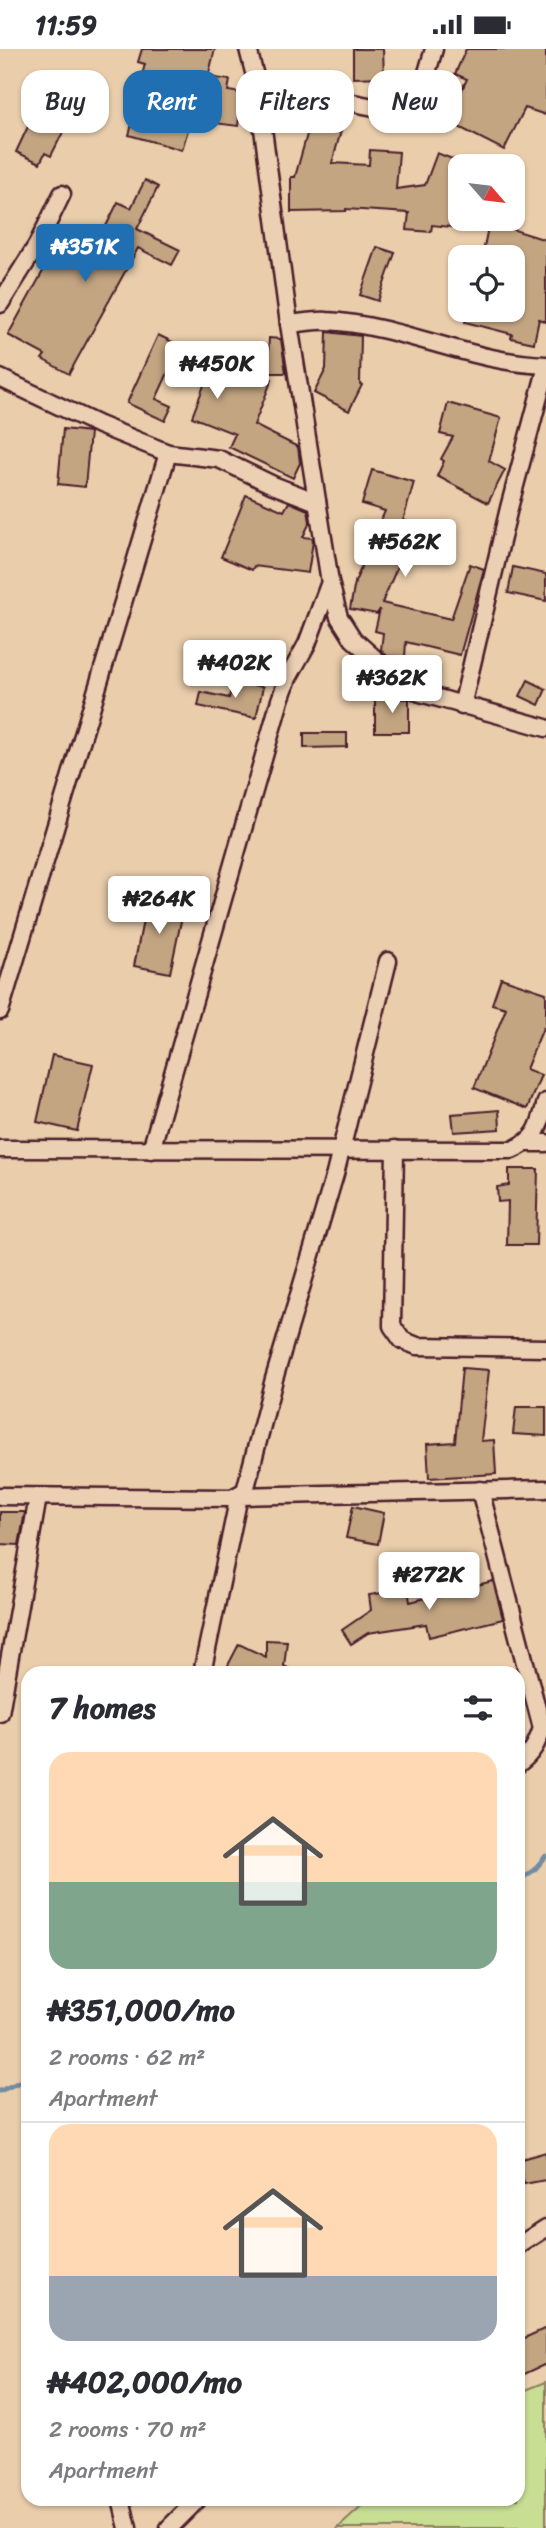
<!DOCTYPE html>
<html lang="en">
<head>
<meta charset="utf-8">
<style>
  body { margin:0; font-family:Sriracha,sans-serif; background:#f2f2f3; color:#2b2b33; height:100vh; display:flex; flex-direction:column; font-size:26px; white-space:nowrap }
  * { box-sizing:border-box; margin:0 }
  p { font-size:23px; color:#7c7c81 }
  .icon { flex:none; width:38px; height:38px; fill:none; stroke:currentColor; stroke-width:2; stroke-linecap:round; stroke-linejoin:round }
  .map { position:relative; flex:1; overflow:hidden }
  .drawer { position:absolute; left:21px; top:1617px; width:504px; height:840px; display:flex; flex-direction:column; background:#fff; border-radius:21px; box-shadow:0 2px 5px #0004 }
  .drawer>* { flex:none }
  .banner { position:absolute; left:21px; top:21px; width:504px; height:63px; display:flex; gap:14px }
  .needle { width:46px; rotate:118deg }
  .controls { position:absolute; left:448px; top:105px; display:grid; gap:14px }
  .controls a { display:grid; place-items:center; width:77px; height:77px; border-radius:14px; background:#fff; box-shadow:0 2px 5px #0004; font-size:35px }
  .price { position:absolute; translate:-50% -60px; padding:0 16px; border-radius:7px; background:#fff; color:#222; font-size:23px; line-height:46px; filter:drop-shadow(0 2px 4px #0008) }
  .price::after { content:''; position:absolute; left:50%; top:42px; width:21px; height:16px; margin-left:-10px; background:inherit; clip-path:polygon(0 0,100% 0,50% 100%) }
  .price.active { background:#1f6fb2; color:#fff }
  ul { padding:0; list-style:none }
  li { display:grid; align-content:center; gap:14px; height:371px; padding:0 28px }
  li+li { border-top:2px solid #e1e1e2 }
  li span { display:grid; place-items:center; height:217px; border-radius:21px; color:#555 }
  li>.icon { margin-inline-start:auto }
  span .icon { width:126px; height:126px; fill:#fffc; stroke-width:1 }
  li b { font-size:30px }
  h2 { display:flex; justify-content:space-between; align-items:center; height:84px; padding:0 28px; font-size:30px }
  .chip { padding:0 24px; border-radius:21px; background:#fff; box-shadow:0 2px 5px #0004; font-size:24px; line-height:63px }
  .chip.active { background:#1f6fb2; color:#fff }
  .status { display:flex; justify-content:space-between; align-items:center; height:49px; padding:0 35px; background:#fff; direction:ltr }
  .status svg { height:19px; fill:currentColor }
  .map>svg:first-child { display:block }
  .green { fill:#c8de93; stroke:#897e5f; stroke-width:2 }
  .lines { fill:none; stroke-linecap:round; stroke-linejoin:round }
  .stream { stroke:#728ca1; stroke-width:5 }
  .building { fill:#c3a582; stroke:#4a1f2b; stroke-width:2 }
  .minor-casing { stroke:#4a1f2b; stroke-width:21 }
  .minor { stroke:#ecd0b3; stroke-width:16 }
</style>
</head>
<body>
<div class="status"><b>11:59</b><svg viewBox="0 0 49 12"><path d="M0 12V9h3v3zM5 12V6h3v6zM10 12V3h3v9zM15 12V0h3v12zM26 1h20v11H26zM47 4h2v5h-2z"/></svg></div>
<div class="map">
<svg width="546" height="2479" viewBox="0 0 546 2479">
  <rect width="100%" height="100%" fill="#eaceac"/>
  <filter id="ink" filterUnits="userSpaceOnUse"><feTurbulence type="fractalNoise" baseFrequency=".0143" numOctaves="2"/><feDisplacementMap in="SourceGraphic" scale="14" xChannelSelector="R" yChannelSelector="G"/><feConvolveMatrix kernelMatrix="1 2 1 2 8 2 1 2 1" color-interpolation-filters="sRGB"/></filter>
  <g filter="url(#ink)">
    <path class="green" d="M546 2333V2479H338L370 2450H518V2344Z"/>
    <g class="lines">
      <g class="stream">
        <path d="M518 1832 534 1821 546 1807"/>
        <path d="M0 2042 28 2029"/>
      </g>
    </g>
    <g class="building">
      <path d="M142 0H215L208 28 230 31 228 42 242 44 238 77 191 71 182 101 129 86 137 57 134 56 145 15 138 13Z"/>
      <path d="M353 0H383L384 28 353 29Z"/>
      <path d="M466 0H546V66L525 59 504 101 447 72 467 30 455 25Z"/>
      <path d="M324 25 341 28 338 40 321 37Z"/>
      <path d="M46 39 74 51 65 71 68 73 51 107 45 104 40 114 16 103Z"/>
      <path d="M315 57 346 64 332 114 369 116 370 101 399 103 396 140 425 136 437 104 460 113V179L432 176 431 183 407 181 409 164 346 160V162L291 163V128H295Z"/>
      <path d="M145 131 158 138 137 180 180 201 172 216 138 199 69 325 42 310 45 306 8 286 64 184 94 201 118 153 131 159Z"/>
      <path d="M489 173 546 191V273L539 270 534 294 511 289 512 285 465 273 468 261H513V208H482Z"/>
      <path d="M377 198 395 204 378 252 360 246Z"/>
      <path d="M327 283 361 287 360 335 362 336 349 362 314 344 326 320Z"/>
      <path d="M158 286 185 299 186 297 214 310 215 308 272 330 254 376 298 398 300 414 293 429 229 398 235 385 192 368 206 331 172 315 156 350 172 357 165 372 127 354Z"/>
      <path d="M269 289 281 290 286 324H267Z"/>
      <path d="M448 354 501 369 489 412 505 421 488 454 437 427 444 412 441 410 453 388 440 385Z"/>
      <path d="M63 380 90 383 85 438 58 435Z"/>
      <path d="M372 421 414 433 403 472 416 474 382 554 451 570 470 515 484 520 460 606 406 593 405 608 387 607 381 601 383 584 375 582 380 560 377 565 350 560 355 533 385 462 362 455Z"/>
      <path d="M246 446 284 462 289 453 308 461 310 473 303 488 312 489 313 492 308 524 254 517 252 521 221 508Z"/>
      <path d="M513 518 546 525V552L508 544Z"/>
      <path d="M528 631 546 640 539 656 520 647Z"/>
      <path d="M233 632 263 638 256 669 198 657 201 643 229 649Z"/>
      <path d="M375 649 409 650V683H375Z"/>
      <path d="M304 684H347V698L304 699Z"/>
      <path d="M147 851 184 858 170 924 134 917Z"/>
      <path d="M501 929 546 944V980L543 979 526 1020 541 1026 527 1060 474 1039 506 959 492 955Z"/>
      <path d="M52 1006 93 1015 77 1082 37 1073Z"/>
      <path d="M499 1061 500 1080 454 1083 452 1065Z"/>
      <path d="M509 1120H538L536 1196H507L508 1152 498 1153 497 1138 509 1136Z"/>
      <path d="M462 1319 489 1321 481 1392 494 1391 496 1425 429 1429 427 1395 455 1393Z"/>
      <path d="M516 1358H546V1387L513 1385Z"/>
      <path d="M353 1457 384 1464 378 1495 346 1489Z"/>
      <path d="M0 1463H25L19 1496 0 1495Z"/>
      <path d="M493 1532 503 1570 429 1588 426 1575 368 1584 351 1595 342 1581 371 1561 369 1546 408 1540 410 1553Z"/>
      <path d="M266 1591 287 1592 284 1617 297 1624H224L239 1595 266 1608Z"/>
      <path d="M546 2103V2131L524 2135 518 2111Z"/>
      <path d="M546 2279V2315L518 2328V2292Z"/>
    </g>
    <g class="lines">
      <defs>
        <g id="minor">
          <path d="M248 0 257 35 289 275 330 533 339 568 353 590 400 632 420 644 546 679"/>
          <path d="M257 35 394 62 412 56 423 37 434 0"/>
          <path d="M0 255 37 196 62 145"/>
          <path d="M289 275C302 274 315 271 327 272 402 276 471 314 546 316"/>
          <path d="M0 329 99 376 168 404 219 410 273 436 317 453"/>
          <path d="M462 657 509 459 546 321"/>
          <path d="M0 962 168 404"/>
          <path d="M528 1094H546"/>
          <path d="M0 1100 512 1101C538 1090 539 1078 546 1053"/>
          <path d="M395 1100 392 1277 402 1291 417 1297 546 1299"/>
          <path d="M151 1101 280 651 288 629 307 595 330 533"/>
          <path d="M480 1441 542 1679C537 1695 532 1705 518 1715"/>
          <path d="M0 1447 232 1449 245 1442 274 1330 335 1125 388 912"/>
          <path d="M202 1624 239 1447 546 1440"/>
          <path d="M0 1664 38 1448"/>
          <path d="M518 2197 546 2179"/>
          <path d="M121 2450 128 2479"/>
          <path d="M169 2479 198 2450"/>
        </g>
      </defs>
      <use href="#minor" class="minor-casing"/>
      <use href="#minor" class="minor"/>
    </g>
  </g>
</svg>
<div class="controls">
<a><svg class="needle" viewBox="-14 -14 28 28"><path d="M0-13l5 13h-10z" fill="#e53935"/><path d="M0 13l5-13h-10z" fill="#7c7c81"/></svg></a>
<a><svg class="icon" aria-label="locate" viewBox="0 0 24 24"><circle cx="12" cy="12" r="6"/><path d="M12 2v4M12 18v4M2 12h4M18 12h4"/></svg></a>
</div>
<b class="price active" style="left:85px;top:235px">₦351K</b>
<b class="price" style="left:217px;top:352px">₦450K</b>
<b class="price" style="left:405px;top:530px">₦562K</b>
<b class="price" style="left:235px;top:651px">₦402K</b>
<b class="price" style="left:392px;top:666px">₦362K</b>
<b class="price" style="left:159px;top:887px">₦264K</b>
<b class="price" style="left:429px;top:1563px">₦272K</b>
<div class="banner">
<a class="chip">Buy</a>
<a class="chip active">Rent</a>
<a class="chip">Filters</a>
<a class="chip">New</a>
</div>
<section class="drawer">
<h2>7 homes<svg class="icon" aria-label="filters" viewBox="0 0 24 24"><path d="M4 7h16M4 17h16"/><circle cx="9" cy="7" r="2"/><circle cx="15" cy="17" r="2"/></svg></h2>
<ul>
<li><span style="background:linear-gradient(#ffd9b3 60%,#7fa58c 0)"><svg class="icon" aria-label="home" viewBox="0 0 24 24"><path d="M3 11l9-7 9 7M6 9v11h12V9"/></svg></span><div><b>₦351,000/mo</b><p>2 rooms · 62 m²</p><p>Apartment</p></div></li>
<li><span style="background:linear-gradient(#ffd9b3 70%,#9aa5b1 0)"><svg class="icon" aria-label="home" viewBox="0 0 24 24"><path d="M3 11l9-7 9 7M6 9v11h12V9"/></svg></span><div><b>₦402,000/mo</b><p>2 rooms · 70 m²</p><p>Apartment</p></div></li>
</ul>
</section>
</div>
</body>
</html>
